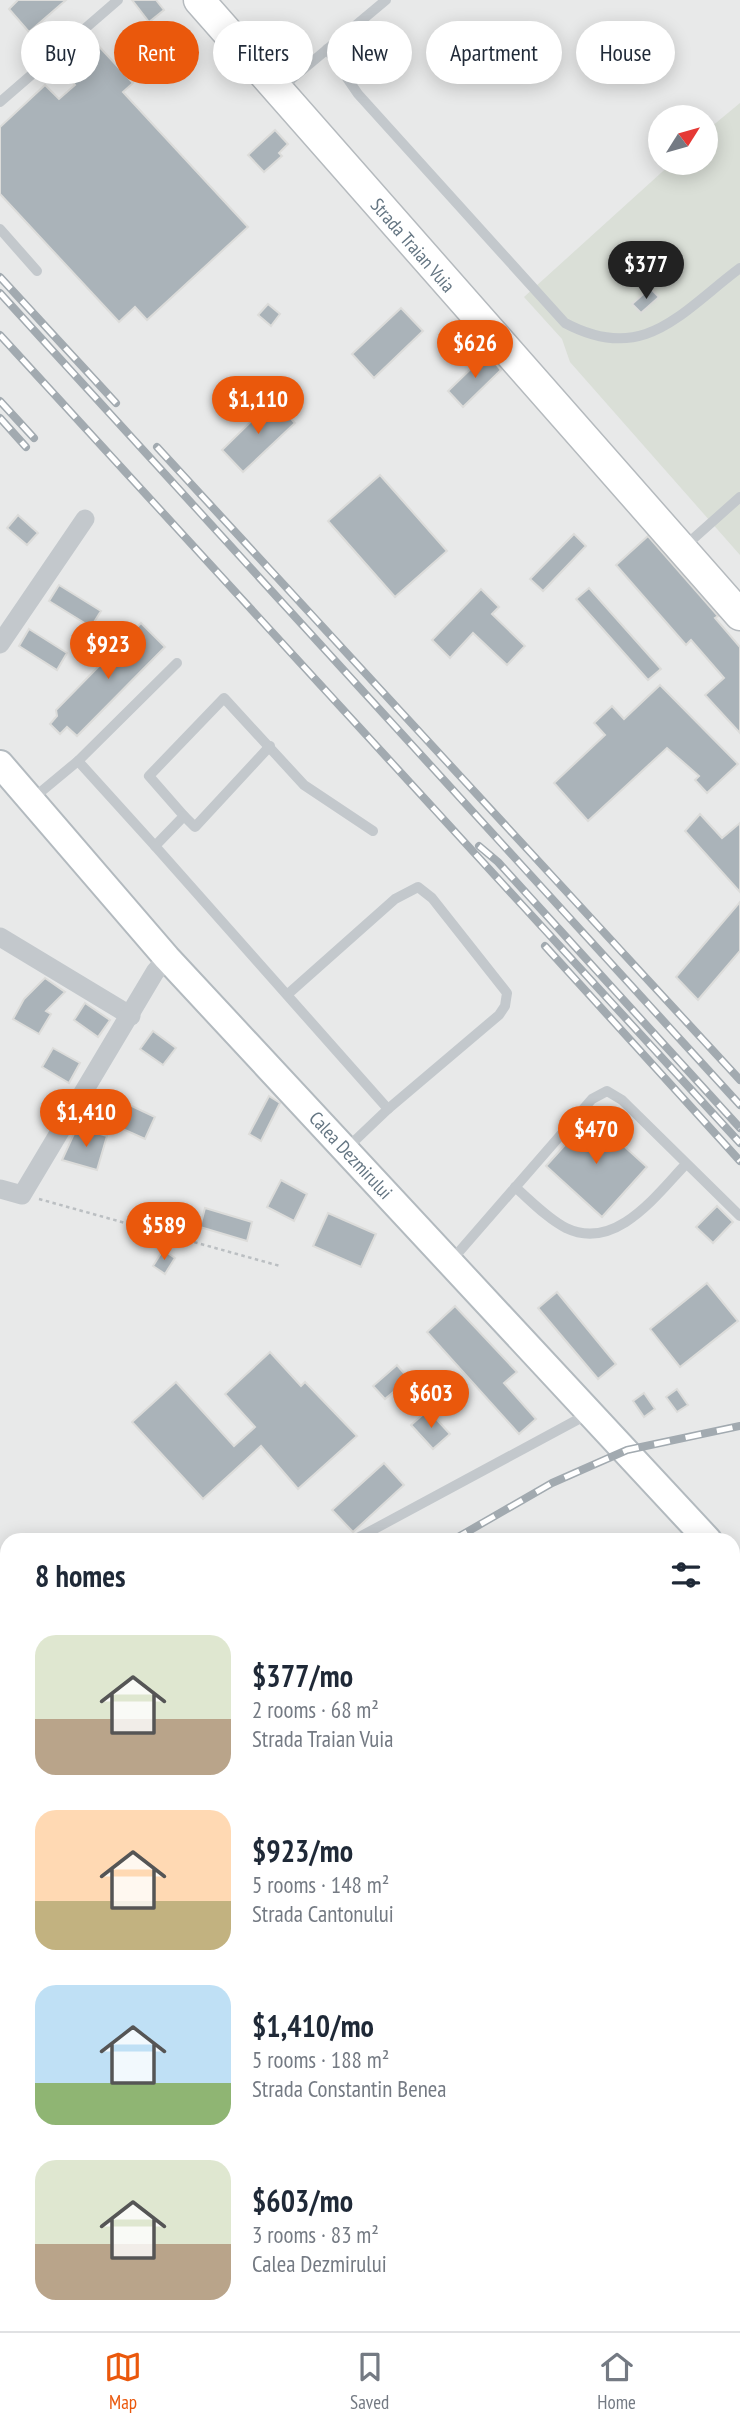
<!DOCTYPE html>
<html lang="en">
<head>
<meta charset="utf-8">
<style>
  body { margin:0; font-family:"PT Sans Narrow",sans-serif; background:#f2f2f3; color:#1f2937; height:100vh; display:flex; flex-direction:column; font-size:26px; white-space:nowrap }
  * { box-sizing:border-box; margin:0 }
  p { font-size:23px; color:#747a83 }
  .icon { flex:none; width:38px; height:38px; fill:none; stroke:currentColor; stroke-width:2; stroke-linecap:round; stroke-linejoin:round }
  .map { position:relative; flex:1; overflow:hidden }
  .drawer { position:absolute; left:0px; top:1533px; width:740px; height:798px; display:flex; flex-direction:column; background:#fff; border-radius:21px 21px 0 0; box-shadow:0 4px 18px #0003 }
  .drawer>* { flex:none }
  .guide { position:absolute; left:21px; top:21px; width:698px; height:63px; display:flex; gap:14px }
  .needle { width:46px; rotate:53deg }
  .controls { position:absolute; left:648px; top:105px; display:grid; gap:14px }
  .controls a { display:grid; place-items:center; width:70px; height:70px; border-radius:50%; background:#fff; box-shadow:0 4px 18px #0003; font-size:35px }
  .price { position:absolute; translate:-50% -60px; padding:0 16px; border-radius:24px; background:#ea580c; color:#fff; font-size:23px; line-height:46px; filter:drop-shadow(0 2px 4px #0008) }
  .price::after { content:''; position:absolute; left:50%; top:42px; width:21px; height:16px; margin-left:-10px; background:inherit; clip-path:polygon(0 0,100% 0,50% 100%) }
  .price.selected { background:#222; color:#fff }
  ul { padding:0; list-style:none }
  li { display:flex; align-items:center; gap:21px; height:175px; padding:0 35px }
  li span { display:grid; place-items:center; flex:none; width:196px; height:140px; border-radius:21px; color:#555 }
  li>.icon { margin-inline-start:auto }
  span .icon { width:84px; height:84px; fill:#fffc; stroke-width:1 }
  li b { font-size:30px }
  h2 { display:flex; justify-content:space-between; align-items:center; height:84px; padding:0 35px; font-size:30px }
  .tag { padding:0 24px; border-radius:32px; background:#fff; box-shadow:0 4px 18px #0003; font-size:24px; line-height:63px }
  .tag.selected { background:#ea580c; color:#fff }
  .menu { display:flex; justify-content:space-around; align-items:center; height:98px; border-top:2px solid #e0e1e3; background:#fff; font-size:19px; color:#747a83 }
  .menu a { display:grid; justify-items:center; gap:4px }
  .menu .selected { color:#ea580c }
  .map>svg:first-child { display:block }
  .built { fill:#e8e9e9; fill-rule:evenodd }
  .green { fill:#dadfd7 }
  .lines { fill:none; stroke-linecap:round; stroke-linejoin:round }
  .stream { stroke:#bbc7cb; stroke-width:5 }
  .building { fill:#aab3b9; stroke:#dcdcda; stroke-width:2 }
  .secondary-casing { stroke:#b3babf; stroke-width:30 }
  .primary-casing { stroke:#b5babe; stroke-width:33 }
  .path { stroke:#bbbfc2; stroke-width:2.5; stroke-dasharray:3.5 3.5; stroke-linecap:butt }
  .service { stroke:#c3c8cc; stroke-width:10 }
  .minor { stroke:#c3c8cc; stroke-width:19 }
  .secondary { stroke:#fff; stroke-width:26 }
  .primary { stroke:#fff; stroke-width:30 }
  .rail-casing { stroke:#a2aab0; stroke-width:8 }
  .rail { stroke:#fff; stroke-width:5; stroke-dasharray:16; stroke-linecap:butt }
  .labels { text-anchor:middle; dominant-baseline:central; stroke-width:7; stroke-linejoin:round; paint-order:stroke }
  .street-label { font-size:19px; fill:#657683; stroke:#fff }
</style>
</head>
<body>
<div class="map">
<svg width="740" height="2331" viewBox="0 0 740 2331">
  <rect width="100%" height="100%" fill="#fafaf8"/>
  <path class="built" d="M0 0H740V1985L733 1991V1540H7V2324H22L12 2331H0ZM660 117H705V163H660Z"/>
  <path class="green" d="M740 103V555L570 362 562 339 524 297 672 163H705V132Z"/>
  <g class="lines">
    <g class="stream">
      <path d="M733 1788 740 1784"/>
      <path d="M0 2254 7 2256"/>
    </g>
  </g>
  <g class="building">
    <path d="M18 0H66L29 32 9 9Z"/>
    <path d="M132 0H156L164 10 149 22Z"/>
    <path d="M93 40 133 83 123 92 248 227 147 320 135 307 119 322 0 194V127L45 85 59 99 75 85 62 70Z"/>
    <path d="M275 130 288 144 279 153 282 156 264 172 248 155Z"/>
    <path d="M650 288 659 297 641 313 632 304Z"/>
    <path d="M268 304 280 314 271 326 258 315Z"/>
    <path d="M401 308 423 331 374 378 352 354Z"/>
    <path d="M487 353 501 370 463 407 448 391Z"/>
    <path d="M273 400 295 423 243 472 222 450Z"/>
    <path d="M380 475 447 551 395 597 328 521Z"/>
    <path d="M18 515 38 533 27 545 7 528Z"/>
    <path d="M574 534 586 546 543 591 530 579Z"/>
    <path d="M648 536 718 616 715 618 740 647V733L705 695 724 678 691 640 686 645 616 565Z"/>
    <path d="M59 585 101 611 91 627 49 601Z"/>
    <path d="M589 588 661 669 648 680 576 599Z"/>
    <path d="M481 589 499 607 492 614 525 646 507 665 473 633 450 658 432 640Z"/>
    <path d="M141 623 165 647 77 736 67 727 60 734 50 724 57 716 56 710Z"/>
    <path d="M29 629 67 653 57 670 19 646Z"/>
    <path d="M660 685 738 764 707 793 695 780 699 776 667 748 588 821 554 783 605 735 594 723 612 706 624 719Z"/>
    <path d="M700 814 722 838 740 823V892L685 831Z"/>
    <path d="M740 902V951L698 1000 676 977Z"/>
    <path d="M45 978 65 992 46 1011 51 1014 39 1034 13 1019 24 999Z"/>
    <path d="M85 1003 110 1020 98 1037 74 1020Z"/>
    <path d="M153 1031 176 1048 163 1065 140 1049Z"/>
    <path d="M53 1048 80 1063 69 1083 42 1067Z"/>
    <path d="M269 1096 280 1103 261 1141 249 1134Z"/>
    <path d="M117 1099 155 1117 145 1139 107 1122Z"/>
    <path d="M591 1116 647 1167 602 1217 546 1166Z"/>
    <path d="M77 1127 107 1136 97 1170 62 1160Z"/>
    <path d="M281 1180 307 1194 294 1221 267 1207Z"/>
    <path d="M717 1206 733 1222 713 1243 696 1227Z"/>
    <path d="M205 1208 252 1222 247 1241 200 1227Z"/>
    <path d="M328 1213 376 1234 361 1267 313 1246Z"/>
    <path d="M163 1250 175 1258 165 1274 153 1266Z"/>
    <path d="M707 1283 738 1321 680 1367 650 1329Z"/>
    <path d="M557 1292 616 1364 598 1379 538 1308Z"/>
    <path d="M455 1306 517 1372 504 1383 536 1419 519 1434 427 1332Z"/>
    <path d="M270 1352 301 1386 305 1382 357 1436 298 1489 261 1446 203 1499 132 1422 176 1382 234 1446 255 1427 225 1394Z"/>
    <path d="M397 1365 409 1379 385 1399 373 1386Z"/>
    <path d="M677 1389 688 1405 677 1412 666 1397Z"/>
    <path d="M644 1393 655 1409 644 1417 633 1401Z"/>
    <path d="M428 1410 450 1434 433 1449 411 1425Z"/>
    <path d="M384 1463 404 1485 353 1532 332 1510Z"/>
  </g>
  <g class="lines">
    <defs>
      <g id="secondary">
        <path d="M0 764 167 958 708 1540"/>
        <path d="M733 1568 740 1576"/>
      </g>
      <path id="primary" d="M199 0 740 615"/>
    </defs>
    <use href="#secondary" class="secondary-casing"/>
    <use href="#primary" class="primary-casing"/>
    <path class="path" d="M39 1199 280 1266"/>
    <g class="service">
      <path d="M327 49 358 94 565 323C644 365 680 313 740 268"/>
      <path d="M282 87 386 0"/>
      <path d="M0 102 118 0"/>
      <path d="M0 229 37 271"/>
      <path d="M685 546 740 497"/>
      <path d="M78 761 155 846 184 816 149 776 224 698 304 785 373 831"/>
      <path d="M31 800 78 761 177 663"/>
      <path d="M184 816 195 827 270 746"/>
      <path d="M155 846 388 1109"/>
      <path d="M288 994 395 899 418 887 432 898 507 993 505 1006 499 1015 388 1109 346 1149"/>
      <path d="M515 1187C531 1201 548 1219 566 1228 616 1252 657 1194 686 1164"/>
      <path d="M451 1261 592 1099 607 1091 622 1100 740 1216"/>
      <path d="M354 1540 588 1414"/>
      <path d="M0 1628 7 1637"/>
      <path d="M733 1740 740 1735"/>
      <path d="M733 1873 740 1871"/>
      <path d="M0 2287 7 2289"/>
      <path d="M378 2331 386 2324"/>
    </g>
    <g class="minor">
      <path d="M0 644 85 519"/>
      <path d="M0 937 131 1016"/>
      <path d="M0 1189 22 1195 155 972 167 958"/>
    </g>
    <use href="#secondary" class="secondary"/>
    <use href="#primary" class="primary"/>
    <defs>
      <g id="rail">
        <path d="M0 277 116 403"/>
        <path d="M0 293 740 1105"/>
        <path d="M0 335 740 1143"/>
        <path d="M0 401 34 438"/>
        <path d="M0 418 26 447"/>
        <path d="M157 447 740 1080"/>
        <path d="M479 846 498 862 740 1128"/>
        <path d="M545 946 740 1161"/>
        <path d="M453 1540 552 1483 627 1450 740 1426"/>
        <path d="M0 1800 7 1796"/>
        <path d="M0 1887 7 1877"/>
      </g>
    </defs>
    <use href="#rail" class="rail-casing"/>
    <use href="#rail" class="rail"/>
  </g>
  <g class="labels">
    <g class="street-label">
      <text transform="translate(413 245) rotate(49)">Strada Traian Vuia</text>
      <text transform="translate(351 1155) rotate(47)">Calea Dezmirului</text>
    </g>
  </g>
</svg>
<div class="controls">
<a><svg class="needle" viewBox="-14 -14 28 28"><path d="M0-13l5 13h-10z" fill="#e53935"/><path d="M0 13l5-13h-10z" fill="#747a83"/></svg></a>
</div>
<b class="price selected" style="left:646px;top:301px">$377</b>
<b class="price" style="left:475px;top:380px">$626</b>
<b class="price" style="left:258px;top:436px">$1,110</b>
<b class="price" style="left:108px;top:681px">$923</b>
<b class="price" style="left:86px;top:1149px">$1,410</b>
<b class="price" style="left:596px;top:1166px">$470</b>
<b class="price" style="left:164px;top:1262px">$589</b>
<b class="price" style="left:431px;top:1430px">$603</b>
<div class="guide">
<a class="tag">Buy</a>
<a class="tag selected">Rent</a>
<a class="tag">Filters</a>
<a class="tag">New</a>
<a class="tag">Apartment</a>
<a class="tag">House</a>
</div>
<section class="drawer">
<h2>8 homes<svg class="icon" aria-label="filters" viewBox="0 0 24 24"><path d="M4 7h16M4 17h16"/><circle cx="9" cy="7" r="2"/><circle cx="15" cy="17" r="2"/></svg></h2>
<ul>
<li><span style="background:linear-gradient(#dfe7d0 60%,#b9a48a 0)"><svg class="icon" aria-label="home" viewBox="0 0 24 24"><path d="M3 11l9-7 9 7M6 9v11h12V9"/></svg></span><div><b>$377/mo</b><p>2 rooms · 68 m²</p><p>Strada Traian Vuia</p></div></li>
<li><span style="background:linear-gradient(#ffd9b3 65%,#c2b280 0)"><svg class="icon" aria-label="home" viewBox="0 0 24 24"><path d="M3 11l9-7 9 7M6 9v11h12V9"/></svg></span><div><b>$923/mo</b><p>5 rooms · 148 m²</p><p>Strada Cantonului</p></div></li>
<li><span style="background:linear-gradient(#bfe0f5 70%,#8fb573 0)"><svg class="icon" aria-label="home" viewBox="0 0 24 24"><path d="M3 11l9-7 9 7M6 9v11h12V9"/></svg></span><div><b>$1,410/mo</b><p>5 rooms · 188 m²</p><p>Strada Constantin Benea</p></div></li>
<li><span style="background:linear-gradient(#dfe7d0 60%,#b9a48a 0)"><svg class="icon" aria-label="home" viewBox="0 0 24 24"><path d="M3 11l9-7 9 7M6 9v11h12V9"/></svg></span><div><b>$603/mo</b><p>3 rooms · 83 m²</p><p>Calea Dezmirului</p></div></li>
</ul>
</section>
</div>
<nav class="menu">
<a class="selected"><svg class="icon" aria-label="map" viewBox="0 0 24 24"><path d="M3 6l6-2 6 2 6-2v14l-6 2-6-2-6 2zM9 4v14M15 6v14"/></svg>Map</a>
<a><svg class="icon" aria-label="saved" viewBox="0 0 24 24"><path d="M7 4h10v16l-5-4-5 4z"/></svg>Saved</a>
<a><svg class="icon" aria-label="home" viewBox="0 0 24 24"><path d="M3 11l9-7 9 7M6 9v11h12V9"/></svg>Home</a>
</nav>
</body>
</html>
